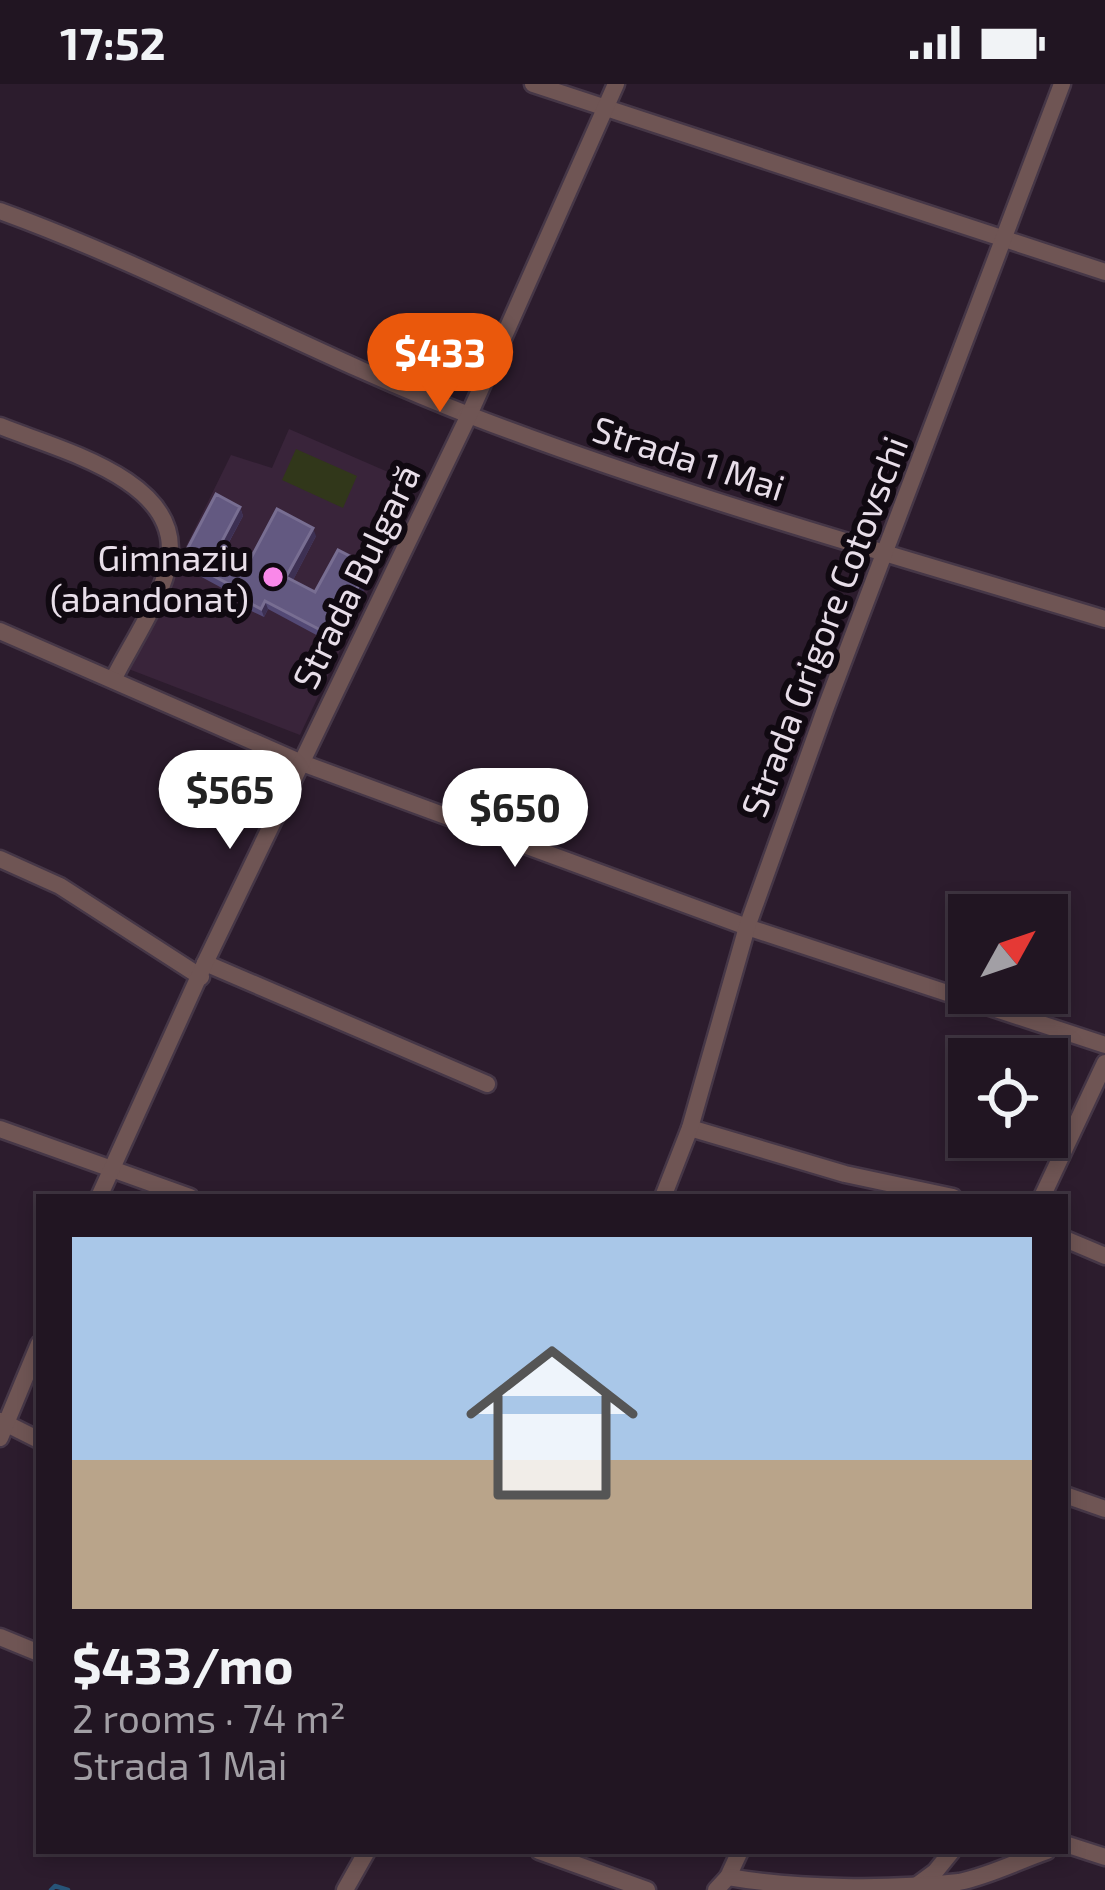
<!DOCTYPE html>
<html lang="en">
<head>
<meta charset="utf-8">
<style>
  body { margin:0; font-family:"Exo 2",sans-serif; background:#2d222f; color:#f1f3f6; height:100vh; display:flex; flex-direction:column; font-size:45px; white-space:nowrap }
  * { box-sizing:border-box; margin:0 }
  p { font-size:39px; color:#a29fa5 }
  .icon { flex:none; width:66px; height:66px; fill:none; stroke:currentColor; stroke-width:2; stroke-linecap:round; stroke-linejoin:round }
  .map { position:relative; flex:1; overflow:hidden }
  .drawer { position:absolute; left:36px; top:1110px; width:1032px; height:660px; display:flex; flex-direction:column; background:#211522; border-radius:0px; box-shadow:0 6px 18px #0003,0 0 0 3px #3e3440 }
  .drawer>* { flex:none }
  .needle { width:78px; rotate:50deg }
  .buttons { position:absolute; left:948px; top:810px; display:grid; gap:24px }
  .buttons a { display:grid; place-items:center; width:120px; height:120px; border-radius:0px; background:#211522; box-shadow:0 6px 18px #0003,0 0 0 3px #3e3440; font-size:60px }
  .price { position:absolute; translate:-50% -102px; padding:0 27px; border-radius:42px; background:#fff; color:#222; font-size:39px; line-height:78px; filter:drop-shadow(0 3px 6px #0008) }
  .price::after { content:''; position:absolute; left:50%; top:72px; width:36px; height:27px; margin-left:-18px; background:inherit; clip-path:polygon(0 0,100% 0,50% 100%) }
  .price.on { background:#ea580c; color:#fff }
  ul { padding:0; list-style:none }
  li { display:grid; align-content:center; gap:24px; height:636px; padding:0 36px }
  li span { display:grid; place-items:center; height:372px; border-radius:0px; color:#555 }
  li>.icon { margin-inline-start:auto }
  span .icon { width:216px; height:216px; fill:#fffc; stroke-width:1 }
  li b { font-size:51px }
  .status { display:flex; justify-content:space-between; align-items:center; height:84px; padding:0 60px; background:#211522; direction:ltr }
  .status svg { height:33px; fill:currentColor }
  .map>svg:first-child { display:block }
  .built { fill:#39243a }
  .green { fill:#31371a }
  .lines { fill:none; stroke-linecap:round; stroke-linejoin:round }
  .stream { stroke:#275478; stroke-width:4.5 }
  .minor-casing { stroke:#463747; stroke-width:21 }
  .minor { stroke:#6f5554; stroke-width:16 }
  .wall { fill:#534975 }
  .shaded-wall { fill:#3d3053 }
  .building { fill:#635981; stroke:#786e92; stroke-width:3 }
  .poi-dot { fill:#f988e9; stroke:#100911; stroke-width:4.5 }
  .labels { text-anchor:middle; dominant-baseline:central; stroke-width:12; stroke-linejoin:round; paint-order:stroke }
  .street-label { font-size:36px; fill:#e8dee9; stroke:#100911 }
  .poi-label { font-size:36px; fill:#e8dee9; stroke:#100911; text-anchor:end }
</style>
</head>
<body>
<div class="status"><b>17:52</b><svg viewBox="0 0 49 12"><path d="M0 12V9h3v3zM5 12V6h3v6zM10 12V3h3v9zM15 12V0h3v12zM26 1h20v11H26zM47 4h2v5h-2z"/></svg></div>
<div class="map">
<svg width="1105" height="1806" viewBox="0 0 1105 1806">
  <rect width="100%" height="100%" fill="#2c1c2d"/>
  <path class="built" d="M289 345 418 401 300 651 126 584 231 371 272 384Z"/>
  <path class="green" d="M296 365 357 392 343 424 282 396Z"/>
  <g class="lines">
    <path class="stream" d="M51 1806 55 1802 68 1806"/>
    <defs>
      <g id="minor">
        <path d="M533 0 1105 188"/>
        <path d="M0 127C162 186 313 271 474 333 680 412 894 471 1105 535"/>
        <path d="M0 342C56 365 182 395 169 475 164 512 131 560 114 594"/>
        <path d="M0 547 302 679 747 843 1105 961"/>
        <path d="M0 775 60 802 201 893"/>
        <path d="M205 879 487 1000"/>
        <path d="M690 1044 845 1090 953 1113"/>
        <path d="M0 1045 190 1113"/>
        <path d="M99 1113 205 879 469 331 616 0"/>
        <path d="M663 1113 690 1044 747 843 826 623 1062 0"/>
        <path d="M1042 1113 1105 979"/>
        <path d="M1065 1155 1105 1172"/>
        <path d="M1 1337 39 1356"/>
        <path d="M0 1354 39 1260"/>
        <path d="M1065 1411 1105 1425"/>
        <path d="M0 1553 39 1569"/>
        <path d="M1065 1760 1105 1773"/>
        <path d="M539 1767 647 1806"/>
        <path d="M728 1793 740 1767"/>
        <path d="M916 1802 935 1788 952 1767"/>
        <path d="M345 1806 367 1767"/>
        <path d="M716 1806 728 1793C798 1805 889 1806 959 1798 989 1792 1018 1777 1047 1767"/>
      </g>
    </defs>
    <use href="#minor" class="minor-casing"/>
    <use href="#minor" class="minor"/>
  </g>
  <path class="wall" d="M240 423 243 432 227 462 251 474 316 452 293 496 315 508 369 482 372 491 335 561 268 525 264 533 247 525 244 516 185 484 182 475Z"/>
  <g class="shaded-wall">
    <path d="M240 423 243 432 224 467 221 459Z"/>
    <path d="M313 444 316 452 290 502 286 493Z"/>
    <path d="M369 482 372 491 335 561 332 552Z"/>
    <path d="M265 517 268 525 264 533 261 525Z"/>
  </g>
  <path class="building" d="M216 410 240 423 221 459 251 474 277 425 313 444 286 493 315 508 338 466 369 482 332 552 265 517 261 525 244 516 247 510 182 475Z"/>
  <circle class="poi-dot" cx="273" cy="493" r="12"/>
  <g class="labels">
    <g class="street-label">
      <text transform="translate(689 373) rotate(18)">Strada 1 Mai</text>
      <text transform="translate(355 492) rotate(-64)">Strada Bulgară</text>
      <text transform="translate(823 542) rotate(-69)">Strada Grigore Cotovschi</text>
    </g>
    <g class="poi-label">
      <text x="249" y="472">Gimnaziu<tspan x="249" dy="41">(abandonat)</tspan></text>
    </g>
  </g>
</svg>
<div class="buttons">
<a><svg class="needle" viewBox="-14 -14 28 28"><path d="M0-13l5 13h-10z" fill="#e53935"/><path d="M0 13l5-13h-10z" fill="#a29fa5"/></svg></a>
<a><svg class="icon" aria-label="locate" viewBox="0 0 24 24"><circle cx="12" cy="12" r="6"/><path d="M12 2v4M12 18v4M2 12h4M18 12h4"/></svg></a>
</div>
<b class="price on" style="left:440px;top:331px">$433</b>
<b class="price" style="left:230px;top:768px">$565</b>
<b class="price" style="left:515px;top:786px">$650</b>
<section class="drawer">
<ul>
<li><span style="background:linear-gradient(#a9c7e8 60%,#b9a48a 0)"><svg class="icon" aria-label="home" viewBox="0 0 24 24"><path d="M3 11l9-7 9 7M6 9v11h12V9"/></svg></span><div><b>$433/mo</b><p>2 rooms · 74 m²</p><p>Strada 1 Mai</p></div></li>
</ul>
</section>
</div>
</body>
</html>
